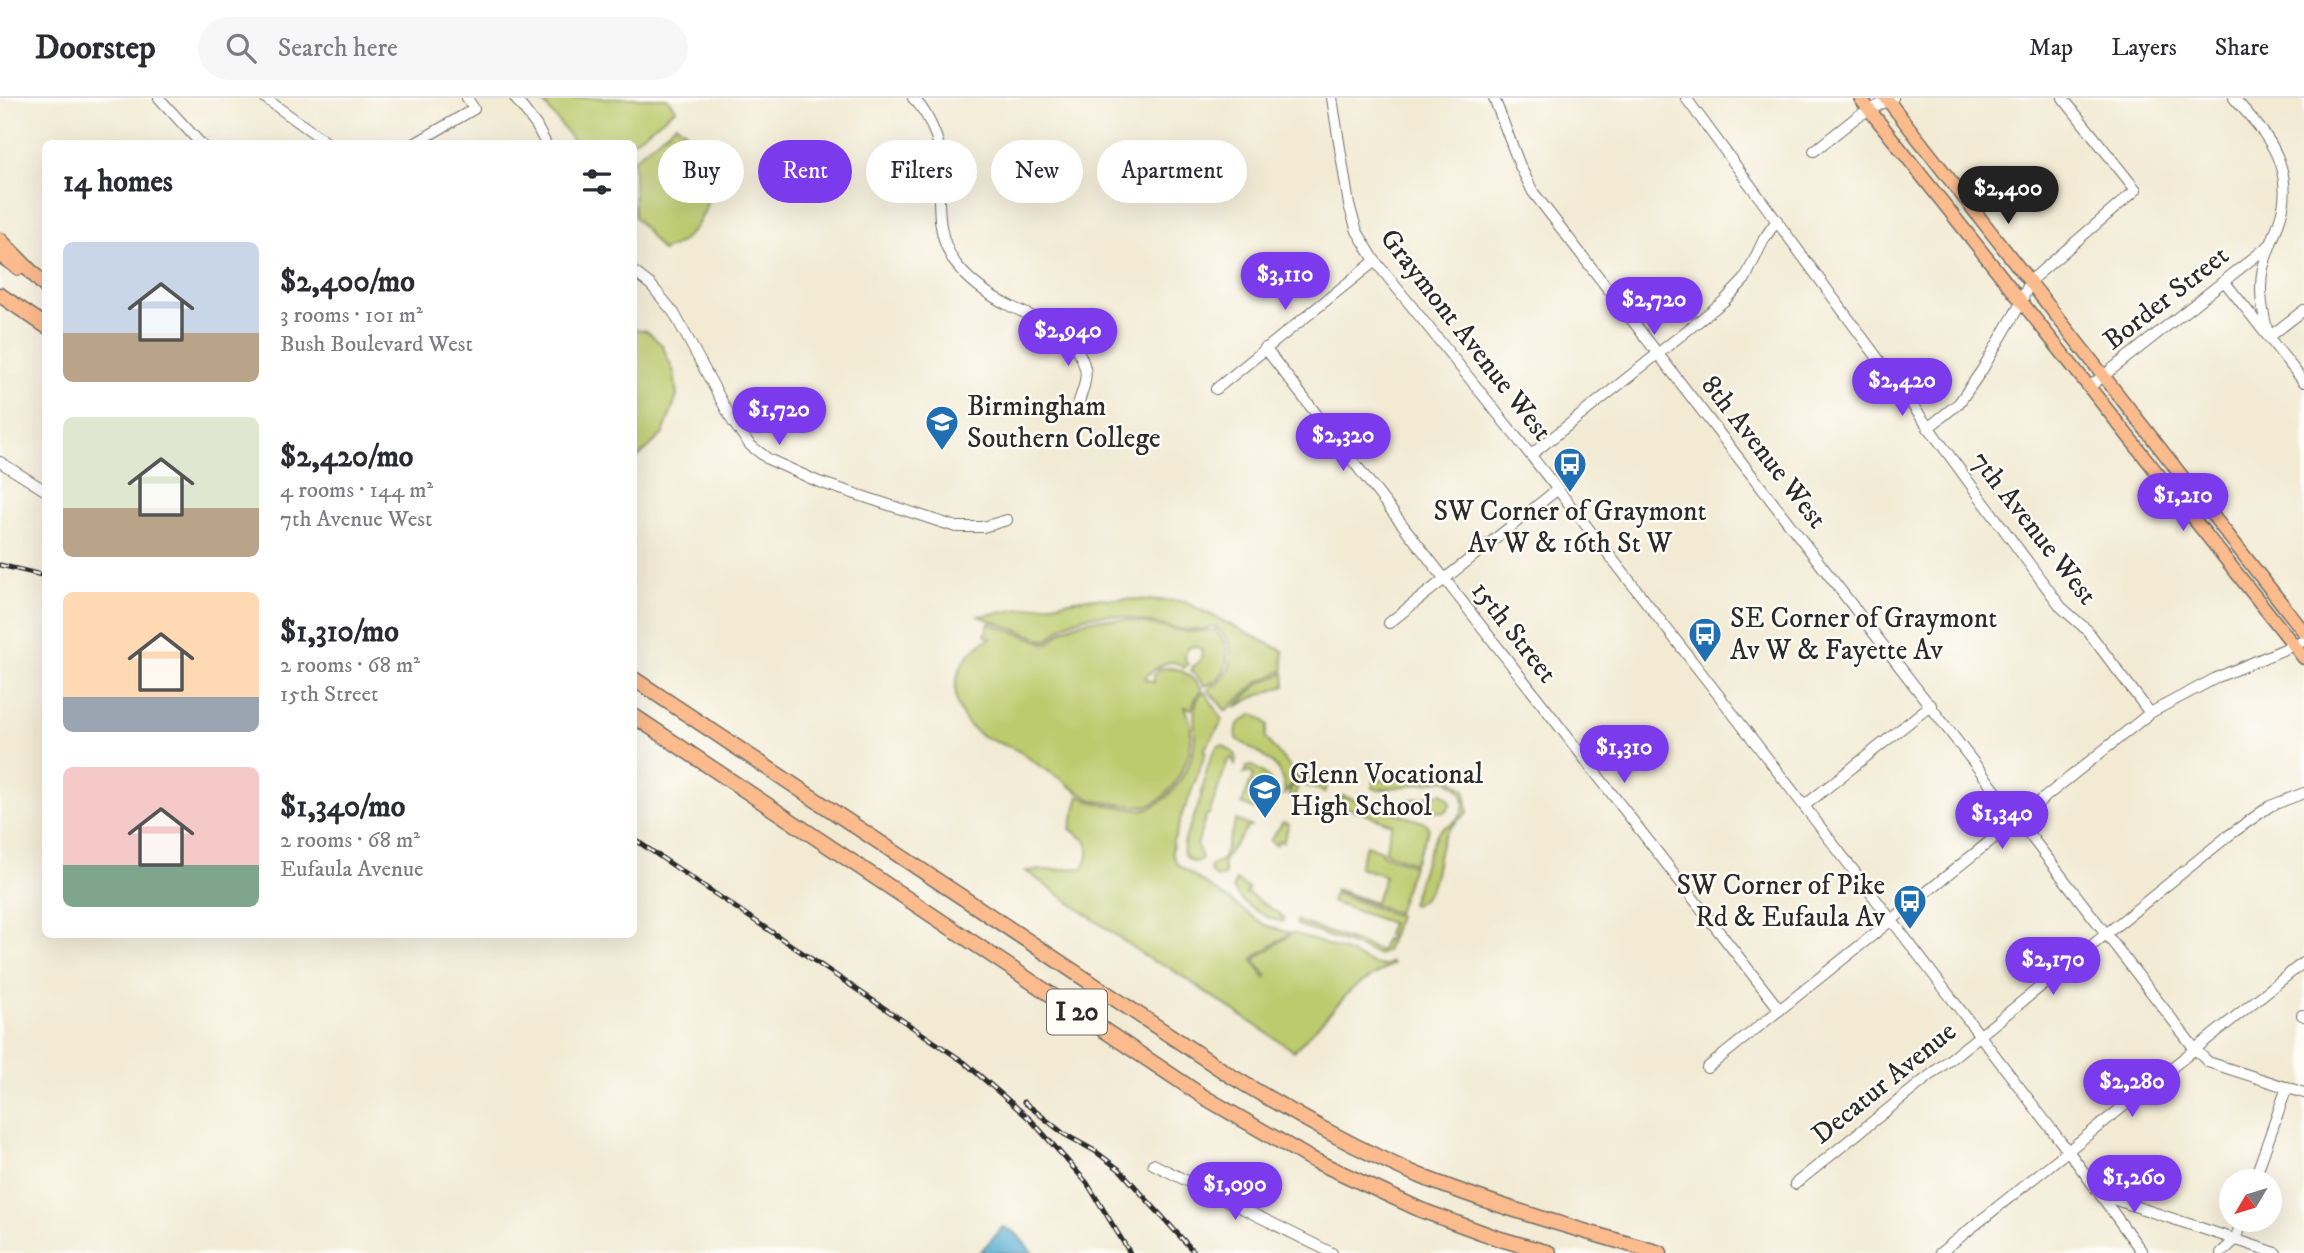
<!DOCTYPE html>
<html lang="en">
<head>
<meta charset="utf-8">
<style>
  body { margin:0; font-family:"IM FELL DW Pica",serif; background:#f7f7f7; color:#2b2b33; height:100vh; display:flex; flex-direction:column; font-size:26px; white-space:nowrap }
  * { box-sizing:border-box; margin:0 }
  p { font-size:23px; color:#7c7c81 }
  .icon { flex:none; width:38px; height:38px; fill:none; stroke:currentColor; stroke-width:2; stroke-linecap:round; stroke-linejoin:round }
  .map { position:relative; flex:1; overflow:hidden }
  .drawer { position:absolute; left:42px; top:42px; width:595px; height:798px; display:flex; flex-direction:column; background:#fff; border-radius:10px; box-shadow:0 7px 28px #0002 }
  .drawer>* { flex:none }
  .banner { position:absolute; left:658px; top:42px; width:665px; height:63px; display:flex; gap:14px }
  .needle { width:46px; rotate:232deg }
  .tools { position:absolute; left:2219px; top:1071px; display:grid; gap:14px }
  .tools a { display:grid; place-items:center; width:63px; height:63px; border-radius:50%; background:#fff; box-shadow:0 7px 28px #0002; font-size:35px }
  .price { position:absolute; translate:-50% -60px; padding:0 16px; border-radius:24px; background:#7c3aed; color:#fff; font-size:23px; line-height:46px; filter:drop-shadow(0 2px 4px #0008) }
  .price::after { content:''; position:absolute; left:50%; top:42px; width:21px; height:16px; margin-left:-10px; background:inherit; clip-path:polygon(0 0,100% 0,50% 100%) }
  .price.selected { background:#222; color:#fff }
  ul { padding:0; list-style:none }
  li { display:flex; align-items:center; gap:21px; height:175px; padding:0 21px }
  li span { display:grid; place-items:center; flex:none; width:196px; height:140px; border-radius:10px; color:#555 }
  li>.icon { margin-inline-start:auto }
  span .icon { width:84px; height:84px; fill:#fffc; stroke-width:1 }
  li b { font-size:30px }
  h2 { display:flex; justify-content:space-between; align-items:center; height:84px; padding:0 21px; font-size:30px }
  .pill { padding:0 24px; border-radius:32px; background:#fff; box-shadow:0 7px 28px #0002; font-size:24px; line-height:63px }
  .pill.selected { background:#7c3aed; color:#fff }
  header { display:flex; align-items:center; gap:42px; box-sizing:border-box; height:98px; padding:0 35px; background:#fff; border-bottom:2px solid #e1e1e2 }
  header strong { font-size:33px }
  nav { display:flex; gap:38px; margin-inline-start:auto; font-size:24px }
  .search { width:490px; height:63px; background:#f7f7f7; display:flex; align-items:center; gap:18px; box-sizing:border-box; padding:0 24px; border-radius:38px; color:#7c7c81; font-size:26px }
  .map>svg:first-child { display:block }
  .green { fill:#bccb6d; stroke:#747b4c; stroke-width:2 }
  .water { fill:#53aad0; stroke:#3f6a7e; stroke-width:2 }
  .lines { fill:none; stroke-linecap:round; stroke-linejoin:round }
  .minor-casing { stroke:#716e66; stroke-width:12 }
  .major-casing { stroke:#716e66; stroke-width:15 }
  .highway-casing { stroke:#716e66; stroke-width:17 }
  .minor { stroke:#fff; stroke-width:10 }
  .major { stroke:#fbbb8d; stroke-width:12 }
  .highway { stroke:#fbbb8d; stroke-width:14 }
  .rail-casing { stroke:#2b2b2b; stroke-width:5 }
  .rail { stroke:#fdfcf7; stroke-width:2.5; stroke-dasharray:8; stroke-linecap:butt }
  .labels { text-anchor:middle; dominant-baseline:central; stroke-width:5; stroke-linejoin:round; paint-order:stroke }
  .shield { fill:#fdfcf7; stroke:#6a6a68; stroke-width:2 }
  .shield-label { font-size:26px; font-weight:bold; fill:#2b2b2b }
  .street-label { font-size:28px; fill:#2b2b2b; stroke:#fdfcf7 }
  .poi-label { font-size:28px; fill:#2b2b2b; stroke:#fdfcf7; text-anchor:start }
</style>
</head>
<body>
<header>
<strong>Doorstep</strong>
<div class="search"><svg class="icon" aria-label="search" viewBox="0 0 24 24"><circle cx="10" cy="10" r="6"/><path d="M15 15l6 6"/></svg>Search here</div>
<nav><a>Map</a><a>Layers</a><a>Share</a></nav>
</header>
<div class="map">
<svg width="2304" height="1155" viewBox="0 0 2304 1155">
  <rect width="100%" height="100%" fill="#fdfcf7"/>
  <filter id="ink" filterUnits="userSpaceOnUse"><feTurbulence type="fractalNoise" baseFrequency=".0143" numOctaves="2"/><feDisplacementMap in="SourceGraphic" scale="14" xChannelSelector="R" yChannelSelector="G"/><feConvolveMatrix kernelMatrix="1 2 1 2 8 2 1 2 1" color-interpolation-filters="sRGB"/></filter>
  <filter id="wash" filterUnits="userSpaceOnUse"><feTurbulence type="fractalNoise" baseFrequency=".00686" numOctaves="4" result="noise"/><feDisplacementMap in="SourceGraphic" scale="28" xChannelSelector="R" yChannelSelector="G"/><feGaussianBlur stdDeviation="1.57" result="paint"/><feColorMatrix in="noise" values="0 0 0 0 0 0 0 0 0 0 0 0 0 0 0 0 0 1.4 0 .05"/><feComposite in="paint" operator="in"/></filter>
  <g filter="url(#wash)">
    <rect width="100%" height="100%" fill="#f2ead3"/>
    <g class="green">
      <path d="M540 0H667L676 11 631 45H575Z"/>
      <path d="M676 26C726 56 719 134 662 153L634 118V61Z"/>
      <path d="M634 231 647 233 662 247 674 274 677 298 663 336 634 363Z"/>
      <path d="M1088 500 1183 503 1283 553 1284 572 1258 584 1226 613 1208 592C1211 588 1217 586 1221 582 1238 566 1232 540 1214 528 1207 530 1199 532 1192 532 1153 530 1112 506 1073 523 1062 527 1055 535 1047 543L979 518Z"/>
      <path d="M1098 521 1129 522 1187 534 1215 532C1234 551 1231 579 1205 588L1191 573 1193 568C1199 566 1202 560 1202 553L1197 548 1190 549 1186 553 1185 562 1188 566 1184 570C1169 557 1159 569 1146 578L1145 581 1154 584V578L1158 572C1176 564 1191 578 1202 591L1196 599 1192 611 1185 609C1195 630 1193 650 1183 670 1177 684 1166 700 1152 706 1144 709 1133 708 1125 707 1115 705 1103 705 1093 702 1081 697 1072 689 1062 682 1048 673 1034 665 1022 655 1009 646 991 645 978 635 941 608 953 557 991 540L985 537 989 525 1048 546C1062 529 1077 524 1098 521Z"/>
      <path d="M1284 575 1285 588 1256 598 1234 610 1258 586Z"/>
      <path d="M1205 594 1223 622 1204 652 1206 654 1186 708 1184 710 1175 739 1173 741 1172 755 1177 766 1265 827 1290 835 1252 861 1265 880 1267 878 1254 862 1293 835 1342 852 1373 866 1385 868 1391 864 1393 866 1353 890 1294 953 1165 867 1152 863 1026 773 1083 770 1088 759V744L1070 731 1079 698C1090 705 1102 707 1115 708 1126 710 1141 714 1152 709 1174 699 1190 670 1194 648 1198 627 1189 618 1200 596Z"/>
      <path d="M1253 616 1262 621 1268 627 1265 640 1297 677 1284 698C1289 669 1260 656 1238 642L1236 637 1238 626Z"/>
      <path d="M1223 647 1235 656 1237 660 1235 667 1232 660 1228 662 1209 716 1206 718 1197 747 1202 760 1197 764 1191 763 1184 757C1181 740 1196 719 1200 702 1205 684 1206 663 1218 648Z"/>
      <path d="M1253 668C1263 675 1274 680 1271 694L1268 687 1262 689 1255 712 1242 706 1253 677 1251 673 1243 676 1247 669Z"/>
      <path d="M1306 672 1327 688 1325 694 1299 685 1294 700H1291L1289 694 1299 679H1304Z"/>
      <path d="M1445 675 1465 692 1468 714C1459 722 1446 731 1442 743 1434 767 1439 793 1414 807L1411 806C1419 784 1425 759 1436 738 1440 728 1450 729 1457 721 1471 707 1462 688 1446 682L1378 692 1372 690 1374 683Z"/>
      <path d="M1442 695 1450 702V708L1444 714 1435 713 1408 702Z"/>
      <path d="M1343 698 1426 725 1429 732 1414 765 1385 754 1392 726 1340 707Z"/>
      <path d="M1236 722 1252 729H1248L1223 763 1225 778 1216 780 1210 773 1211 767 1222 762Z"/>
      <path d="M1283 724 1289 726 1283 744 1279 743 1276 747 1270 743Z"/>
      <path d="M1366 747 1382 753 1381 756 1413 767 1397 815 1335 793 1336 791 1375 805 1385 778 1359 769Z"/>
      <path d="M1236 782 1249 791 1245 796 1247 795 1281 817 1280 819 1284 820 1283 824C1267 821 1241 806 1233 791Z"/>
      <path d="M1334 795 1398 818 1391 840 1387 837 1391 825 1331 804Z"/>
      <path d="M1297 823 1381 853 1385 841 1390 842 1386 853 1379 857 1297 827Z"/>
    </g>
    <path class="water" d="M1003 1129 1015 1134 1033 1155H979Z"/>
  </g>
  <g filter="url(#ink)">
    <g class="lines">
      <defs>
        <g id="minor">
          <path d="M159 0 201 46"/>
          <path d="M265 0 329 46"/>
          <path d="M515 0 536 27 546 46"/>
          <path d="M913 0C926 12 936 35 940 52 941 59 939 67 939 73 939 105 936 139 956 166 970 184 990 198 1010 208 1040 223 1076 233 1085 270 1088 283 1080 299 1076 312"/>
          <path d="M1332 0 1349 107 1357 133 1375 163C1612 455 1840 754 2068 1053 2094 1087 2118 1122 2143 1155"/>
          <path d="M1494 0 1520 68 1533 94 2195 951 2208 964 2304 995"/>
          <path d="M1686 0 2061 509 2087 532 2150 615"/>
          <path d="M2234 0C2251 20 2272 40 2280 66 2294 109 2273 131 2263 170 2258 193 2263 216 2269 239L2304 212"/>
          <path d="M414 46 474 11 467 0"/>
          <path d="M1814 53 1858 18 1893 0"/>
          <path d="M634 174 651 187 674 215 733 324 750 347 768 361 819 384 956 429H983L1007 422"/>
          <path d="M2224 183 2304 284"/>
          <path d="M1265 250 1780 912"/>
          <path d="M2088 290 2271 146"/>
          <path d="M1216 291 1375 163"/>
          <path d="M1928 330 1959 305 1982 272 2021 205 2030 183 2136 92 2063 0"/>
          <path d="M1532 356 1724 203 1745 181 1764 141 1777 122"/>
          <path d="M0 364 46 393"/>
          <path d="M1389 525 1558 391"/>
          <path d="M1804 708 1931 607"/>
          <path d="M2302 917 2304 918"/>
          <path d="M1707 970 2150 615 2218 579 2304 543"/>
          <path d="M1153 1066 1332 1155"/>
          <path d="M2254 1083 2287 989"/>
          <path d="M1795 1086 2228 738 2270 708 2304 695"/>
          <path d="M2101 1097 2276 1155"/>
          <path d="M1940 1155 2304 864"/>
          <path d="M2221 1155 2235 1142 2242 1122"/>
        </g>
        <g id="major">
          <path d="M1860 0 2304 560"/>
          <path d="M1886 0 2304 534"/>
        </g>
        <g id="highway">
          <path d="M0 142 46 189"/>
          <path d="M0 157 19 170"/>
          <path d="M0 197 46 228"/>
          <path d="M634 581 1231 978C1295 1016 1360 1054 1430 1082 1505 1111 1583 1133 1660 1155"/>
          <path d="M634 618 1204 999 1309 1060 1421 1112 1497 1140 1549 1155"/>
        </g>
      </defs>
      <use href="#minor" class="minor-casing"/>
      <use href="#major" class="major-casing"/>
      <use href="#highway" class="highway-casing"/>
      <use href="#minor" class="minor"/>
      <use href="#major" class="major"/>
      <use href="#highway" class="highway"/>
      <defs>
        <g id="rail">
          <path d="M0 467 46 478"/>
          <path d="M634 741 964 964 1031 1022 1087 1085 1130 1155"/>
          <path d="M1024 1004 1064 1036 1095 1053 1120 1072 1195 1155"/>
        </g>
      </defs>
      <use href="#rail" class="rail-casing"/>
      <use href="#rail" class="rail"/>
    </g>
  </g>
  <defs>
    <symbol id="university-pin" viewBox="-11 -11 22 30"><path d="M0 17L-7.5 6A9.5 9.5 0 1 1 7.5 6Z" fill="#1f6fb2" stroke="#fdfcf7"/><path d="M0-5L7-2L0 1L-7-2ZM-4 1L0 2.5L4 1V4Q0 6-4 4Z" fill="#fff"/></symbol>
    <symbol id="bus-pin" viewBox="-11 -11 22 30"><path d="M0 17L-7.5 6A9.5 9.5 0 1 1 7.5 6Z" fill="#1f6fb2" stroke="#fdfcf7"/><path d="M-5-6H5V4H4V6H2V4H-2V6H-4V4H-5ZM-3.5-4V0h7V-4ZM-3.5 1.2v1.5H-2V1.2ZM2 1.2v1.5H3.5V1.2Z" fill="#fff"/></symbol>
    <symbol id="school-pin" viewBox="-11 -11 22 30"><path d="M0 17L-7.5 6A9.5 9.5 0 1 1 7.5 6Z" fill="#1f6fb2" stroke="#fdfcf7"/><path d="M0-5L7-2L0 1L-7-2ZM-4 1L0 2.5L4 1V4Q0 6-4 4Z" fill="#fff"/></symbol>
  </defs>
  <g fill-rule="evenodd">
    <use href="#university-pin" x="923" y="305" width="38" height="52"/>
    <use href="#bus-pin" x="1551" y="347" width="38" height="52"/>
    <use href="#bus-pin" x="1686" y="517" width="38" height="52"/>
    <use href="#school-pin" x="1246" y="673" width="38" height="52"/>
    <use href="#bus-pin" x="1891" y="784" width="38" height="52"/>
  </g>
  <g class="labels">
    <rect class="shield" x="1047" y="891.5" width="60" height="45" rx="5"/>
    <g class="shield-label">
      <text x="1077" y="914">I 20</text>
    </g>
    <g class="street-label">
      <text transform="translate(2166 200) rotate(-38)">Border Street</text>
      <text transform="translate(1466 237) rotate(52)">Graymont Avenue West</text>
      <text transform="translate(1764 354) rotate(52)">8th Avenue West</text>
      <text transform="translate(2034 430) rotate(52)">7th Avenue West</text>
      <text transform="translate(1514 534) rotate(52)">15th Street</text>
      <text transform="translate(1884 985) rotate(-39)">Decatur Avenue</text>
    </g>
    <g class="poi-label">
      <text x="967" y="308">Birmingham<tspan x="967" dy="32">Southern College</tspan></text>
      <text x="1570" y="413" text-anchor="middle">SW Corner of Graymont<tspan x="1570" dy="32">Av W &amp; 16th St W</tspan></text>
      <text x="1730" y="520">SE Corner of Graymont<tspan x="1730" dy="32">Av W &amp; Fayette Av</tspan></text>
      <text x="1290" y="676">Glenn Vocational<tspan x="1290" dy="32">High School</tspan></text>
      <text x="1885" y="787" text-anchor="end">SW Corner of Pike<tspan x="1885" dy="32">Rd &amp; Eufaula Av</tspan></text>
    </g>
  </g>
</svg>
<div class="tools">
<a><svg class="needle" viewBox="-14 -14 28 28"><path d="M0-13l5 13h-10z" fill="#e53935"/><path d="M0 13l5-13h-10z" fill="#7c7c81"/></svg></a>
</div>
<b class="price selected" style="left:2008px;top:128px">$2,400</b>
<b class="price" style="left:1285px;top:214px">$3,110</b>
<b class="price" style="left:1654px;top:239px">$2,720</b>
<b class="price" style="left:1068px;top:270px">$2,940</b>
<b class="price" style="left:1902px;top:320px">$2,420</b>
<b class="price" style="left:779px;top:349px">$1,720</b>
<b class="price" style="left:1343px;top:375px">$2,320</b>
<b class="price" style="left:2183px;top:435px">$1,210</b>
<b class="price" style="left:1624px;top:687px">$1,310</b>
<b class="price" style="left:2002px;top:753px">$1,340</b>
<b class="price" style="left:2053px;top:899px">$2,170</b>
<b class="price" style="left:2132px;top:1021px">$2,280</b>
<b class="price" style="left:2134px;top:1117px">$1,260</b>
<b class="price" style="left:1235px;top:1124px">$1,090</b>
<div class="banner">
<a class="pill">Buy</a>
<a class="pill selected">Rent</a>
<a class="pill">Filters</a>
<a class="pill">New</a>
<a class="pill">Apartment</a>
</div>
<section class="drawer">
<h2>14 homes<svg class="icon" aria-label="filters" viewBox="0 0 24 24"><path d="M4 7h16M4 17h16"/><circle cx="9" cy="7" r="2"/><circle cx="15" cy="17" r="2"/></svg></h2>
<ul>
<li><span style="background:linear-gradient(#c9d6e8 65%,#b9a48a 0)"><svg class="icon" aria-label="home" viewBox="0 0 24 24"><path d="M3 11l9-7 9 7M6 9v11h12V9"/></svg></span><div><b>$2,400/mo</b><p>3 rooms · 101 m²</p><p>Bush Boulevard West</p></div></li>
<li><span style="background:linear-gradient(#dfe7d0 65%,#b9a48a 0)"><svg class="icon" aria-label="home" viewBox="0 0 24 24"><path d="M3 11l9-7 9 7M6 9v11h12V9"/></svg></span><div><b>$2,420/mo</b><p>4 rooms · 144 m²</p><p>7th Avenue West</p></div></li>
<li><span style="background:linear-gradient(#ffd9b3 75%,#9aa5b1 0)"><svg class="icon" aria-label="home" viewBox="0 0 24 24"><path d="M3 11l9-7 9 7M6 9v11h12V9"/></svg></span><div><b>$1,310/mo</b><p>2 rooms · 68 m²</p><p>15th Street</p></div></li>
<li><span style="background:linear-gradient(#f6c9c9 70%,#7fa58c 0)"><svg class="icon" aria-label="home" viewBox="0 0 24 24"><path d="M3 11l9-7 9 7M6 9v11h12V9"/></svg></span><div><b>$1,340/mo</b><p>2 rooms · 68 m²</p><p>Eufaula Avenue</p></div></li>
</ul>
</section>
</div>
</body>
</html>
